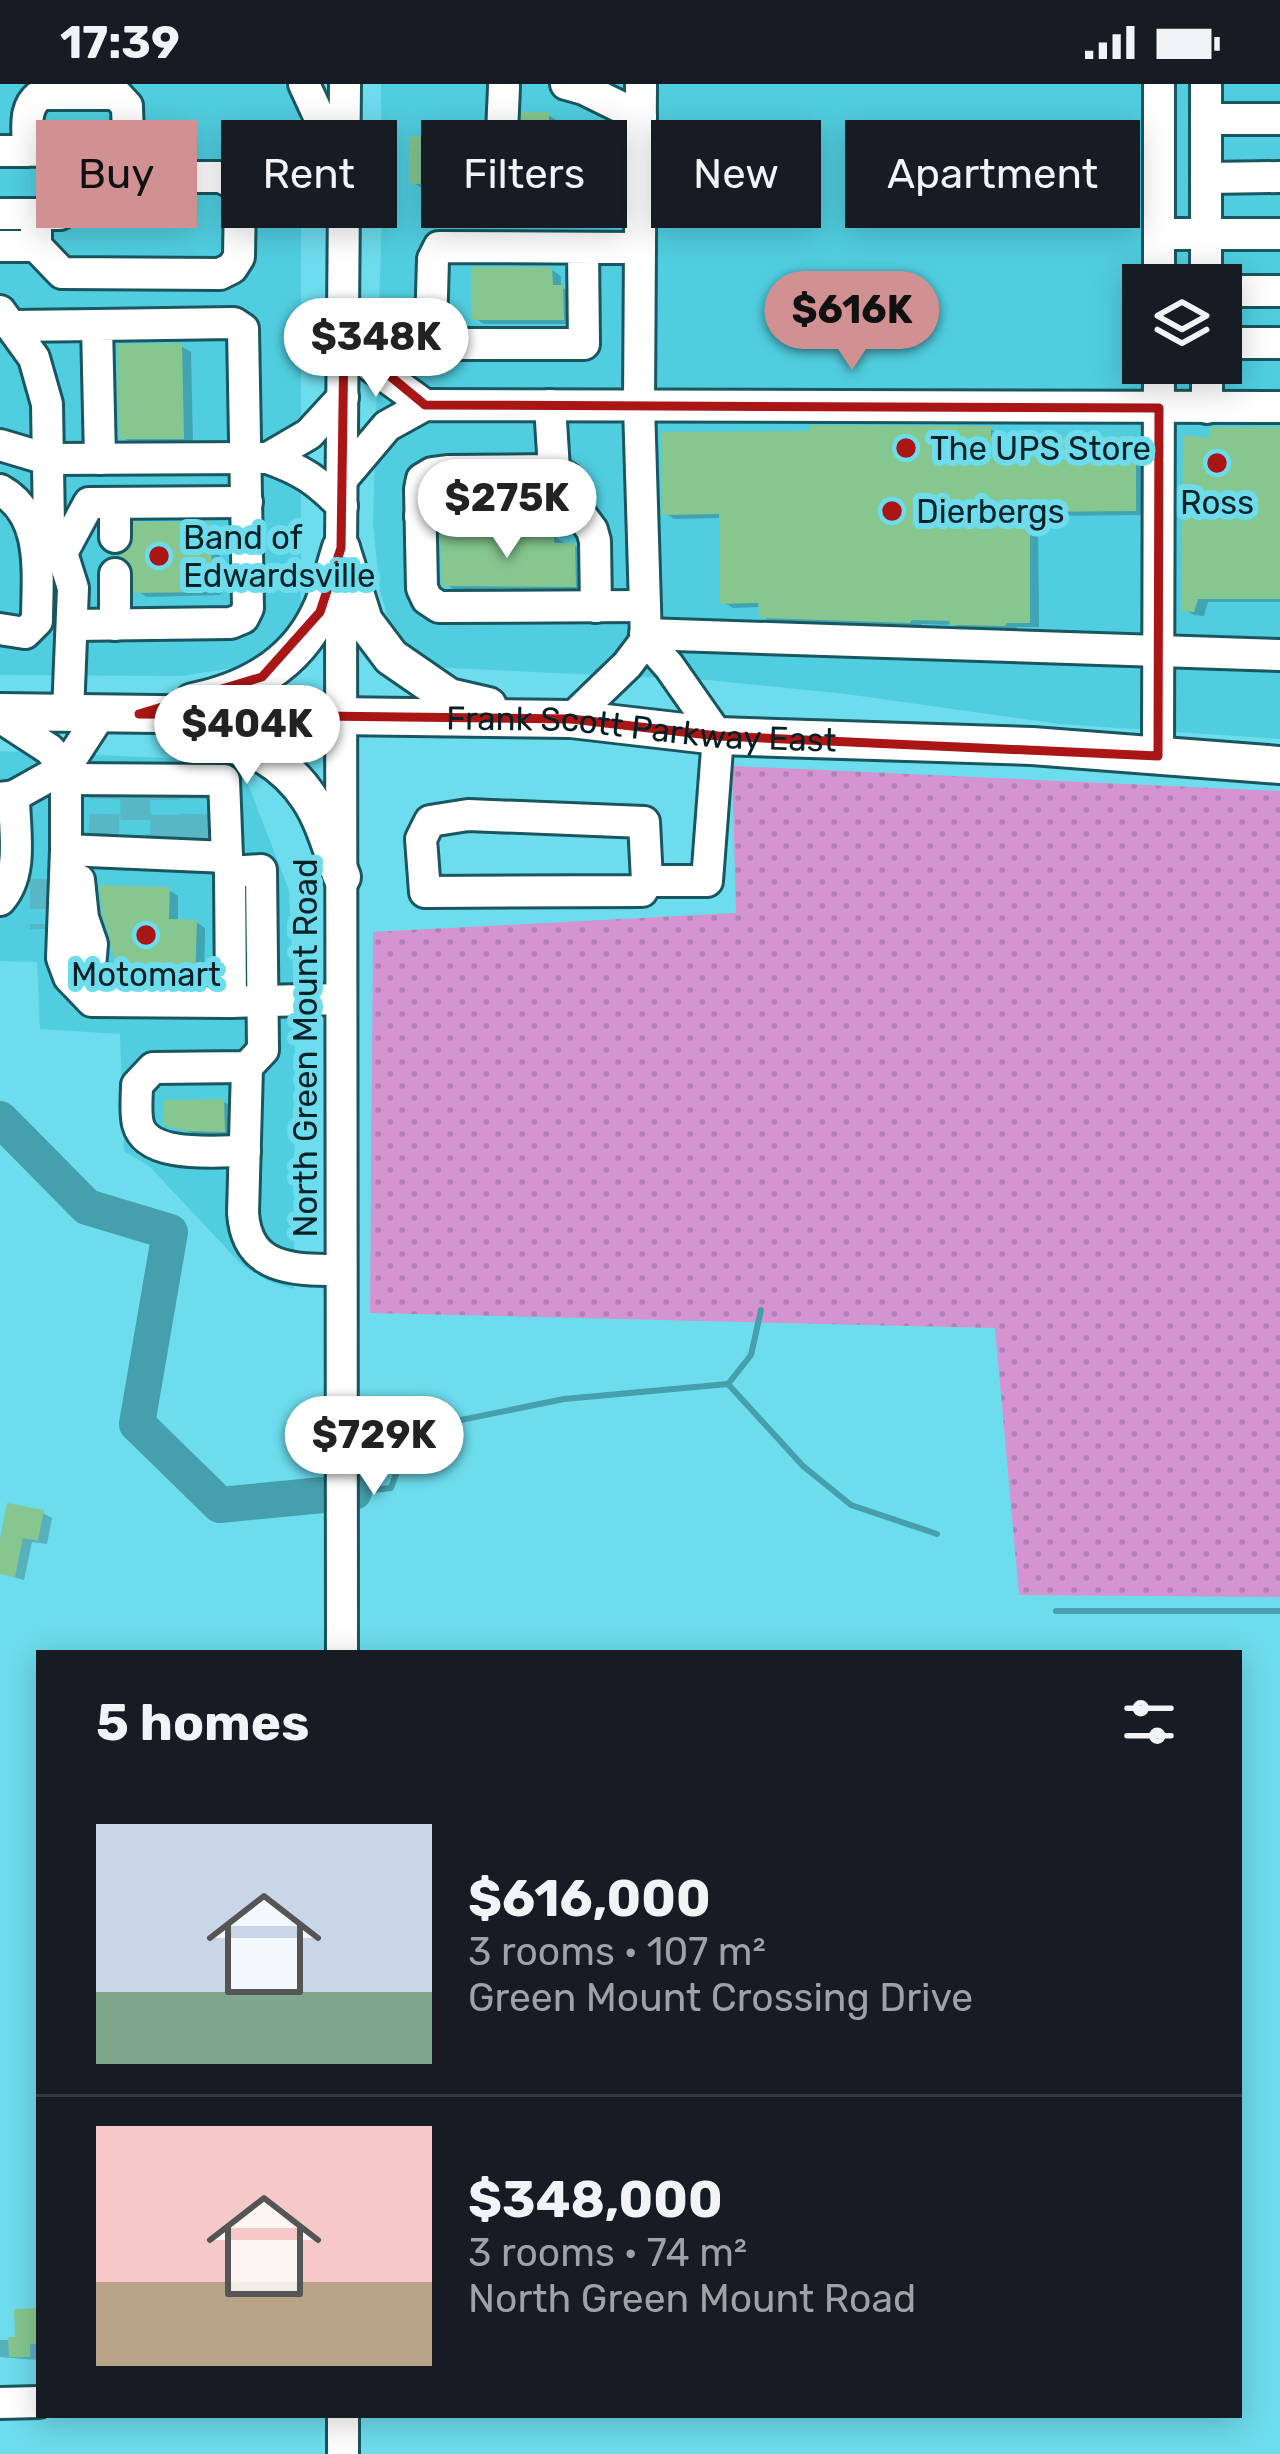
<!DOCTYPE html>
<html lang="en">
<head>
<meta charset="utf-8">
<style>
  body { margin:0; font-family:Rubik,sans-serif; background:#242831; color:#f1f3f6; height:100vh; display:flex; flex-direction:column; font-size:45px; white-space:nowrap }
  * { box-sizing:border-box; margin:0 }
  p { font-size:39px; color:#9ea1a6 }
  .icon { flex:none; width:66px; height:66px; fill:none; stroke:currentColor; stroke-width:2; stroke-linecap:round; stroke-linejoin:round }
  .map { position:relative; flex:1; overflow:hidden }
  .drawer { position:absolute; left:36px; top:1566px; width:1206px; height:768px; display:flex; flex-direction:column; background:#171b24; border-radius:0px; box-shadow:0 6px 30px #0003 }
  .drawer>* { flex:none }
  .banner { position:absolute; left:36px; top:36px; width:1209px; height:108px; display:flex; gap:24px }
  .buttons { position:absolute; left:1122px; top:180px; display:grid; gap:24px }
  .buttons a { display:grid; place-items:center; width:120px; height:120px; border-radius:0px; background:#171b24; box-shadow:0 6px 30px #0003; font-size:60px }
  .price { position:absolute; translate:-50% -102px; padding:0 27px; border-radius:42px; background:#fff; color:#222; font-size:39px; line-height:78px; filter:drop-shadow(0 3px 6px #0008) }
  .price::after { content:''; position:absolute; left:50%; top:72px; width:36px; height:27px; margin-left:-18px; background:inherit; clip-path:polygon(0 0,100% 0,50% 100%) }
  .price.current { background:#d19091; color:#111 }
  ul { padding:0; list-style:none }
  li { display:flex; align-items:center; gap:36px; height:300px; padding:0 60px }
  li+li { border-top:3px solid #363941 }
  li span { display:grid; place-items:center; flex:none; width:336px; height:240px; border-radius:0px; color:#555 }
  li>.icon { margin-inline-start:auto }
  span .icon { width:144px; height:144px; fill:#fffc; stroke-width:1 }
  li b { font-size:51px }
  h2 { display:flex; justify-content:space-between; align-items:center; height:144px; padding:0 60px; font-size:51px }
  .tag { padding:0 42px; border-radius:0px; background:#171b24; box-shadow:0 6px 30px #0003; font-size:42px; line-height:108px }
  .tag.current { background:#d19091; color:#111 }
  .status { display:flex; justify-content:space-between; align-items:center; height:84px; padding:0 60px; background:#171b24; direction:ltr }
  .status svg { height:33px; fill:currentColor }
  .map>svg:first-child { display:block }
  .built { fill:#50cee0; fill-rule:evenodd }
  .grass { fill:url(#grass-dots) }
  .shadow { fill:#0003 }
  .lines { fill:none; stroke-linecap:round; stroke-linejoin:round }
  .stream { stroke:#459fac; stroke-width:6 }
  .river { stroke:#459fac; stroke-width:36 }
  .building { fill:#85c78f }
  .minor-tunnel { stroke:#57b7c5; stroke-width:30; stroke-dasharray:30 15; stroke-linecap:butt }
  .minor-casing { stroke:#19565f; stroke-width:36 }
  .major-casing { stroke:#19565f; stroke-width:42 }
  .minor { stroke:#fff; stroke-width:30 }
  .major { stroke:#fff; stroke-width:36 }
  .marked { fill:none; stroke:#a91615; stroke-width:9; stroke-linejoin:round }
  .poi-dot { fill:#a91615; stroke:#6ddced; stroke-width:4.5 }
  .labels { text-anchor:middle; dominant-baseline:central; stroke-width:12; stroke-linejoin:round; paint-order:stroke }
  .poi-label { font-size:33px; fill:#002126; stroke:#6ddced; text-anchor:start }
  .street-label { font-size:33px; fill:#002126; stroke:#6ddced }
</style>
</head>
<body>
<div class="status"><b>17:39</b><svg viewBox="0 0 49 12"><path d="M0 12V9h3v3zM5 12V6h3v6zM10 12V3h3v9zM15 12V0h3v12zM26 1h20v11H26zM47 4h2v5h-2z"/></svg></div>
<div class="map">
<svg width="1280" height="2370" viewBox="0 0 1280 2370">
  <defs>
    <pattern id="grass-dots" width="8" height="8" patternUnits="userSpaceOnUse" patternTransform="scale(3)"><rect width="8" height="8" fill="#d494d1"/><path d="M2 2h.1M6 6h.1" fill="none" stroke="#b47fb3" stroke-width="1.8" stroke-linecap="round"/></pattern>
  </defs>
  <rect width="100%" height="100%" fill="#6ddced"/>
  <g class="built">
    <path d="M0 0H284L298 20 301 63V526L291 554 251 581 182 592 0 591Z"/>
    <path d="M381 0H1280V655L1059 640 846 610 707 596 427 583 393 550 380 507 373 440 382 123ZM1143 201H1221V279H1143Z"/>
    <path d="M0 667 239 677 289 806 295 930 294 1205 270 1198 243 1182 149 1082 124 1067 120 950 40 945 37 878 0 877Z"/>
  </g>
  <path class="grass" d="M732 682 1280 707V1513L1019 1511 995 1244 370 1229 373 848 736 829Z"/>
  <g class="shadow">
    <path d="M548 31 568 43 569 92 549 86 528 74Z"/>
    <path d="M453 47 465 53H482L503 65V109L432 110 412 98 438 55Z"/>
    <path d="M552 186 561 192V203L572 209V240H484L474 234Z"/>
    <path d="M181 262 191 268 193 359H132L122 353Z"/>
    <path d="M990 345 1000 350V356L1135 355 1144 360 1145 431 1038 432 1039 543H1017L1015 546 962 544 955 541 922 540 920 543 771 538 762 532 761 523 733 524 723 518 722 434 674 435 665 429Z"/>
    <path d="M1280 346V518H1208L1204 532 1194 531 1184 525 1212 357Z"/>
    <path d="M209 441 218 446 222 508 220 511 147 513 137 507Z"/>
    <path d="M554 452 563 458V462H575L584 468 585 507 455 506 445 500Z"/>
    <path d="M169 806 178 812V838H196L205 844 204 902H146L116 884Z"/>
    <path d="M224 1018 233 1023V1052L198 1051 166 1040Z"/>
    <path d="M43 1429 52 1434 47 1460 32 1458 24 1496 0 1489V1472Z"/>
    <path d="M39 2227 37 2276 0 2273V2256H18Z"/>
  </g>
  <g class="lines">
    <g class="stream">
      <path d="M728 1300 803 1382 851 1421 937 1450"/>
      <path d="M728 1300 751 1271 761 1226"/>
      <path d="M354 1408 391 1404 412 1346 564 1315 728 1300"/>
      <path d="M1056 1527H1280"/>
    </g>
    <path class="river" d="M0 1035 87 1123 170 1148 137 1340 220 1421 354 1408"/>
  </g>
  <g class="building">
    <path d="M522 28H549V84L525 76 522 56Z"/>
    <path d="M435 44H454V51L483 50 486 81H483V99L409 100V52H435Z"/>
    <path d="M471 183H552L553 201H563L564 236H471Z"/>
    <path d="M182 259 184 355H119L117 260Z"/>
    <path d="M810 341 991 342V353L1136 352V427L1030 428V539H1007L1005 542 949 541 950 537 912 536 910 539 759 534 758 519 720 520 719 430 662 431 661 348 810 347Z"/>
    <path d="M1210 343H1280V515H1198L1194 528 1181 527 1183 351 1210 354Z"/>
    <path d="M134 438H210L213 502 210 508 134 509 132 481 119 472 132 462Z"/>
    <path d="M554 449V459H575L576 503 442 502 440 451Z"/>
    <path d="M99 801 170 803 169 835 197 836 195 898H133L128 890 113 886 114 868H111L110 854 102 830Z"/>
    <path d="M224 1015 225 1048 186 1047 163 1041 164 1016Z"/>
    <path d="M7 1419 44 1426 38 1457 23 1454 15 1493 0 1490V1455Z"/>
    <path d="M39 2224V2260H30V2273H9L8 2253H15L14 2225Z"/>
  </g>
  <g class="lines">
    <g class="minor-tunnel">
      <path d="M135 706 136 760"/>
      <path d="M104 760 105 705"/>
      <path d="M194 760 195 706"/>
      <path d="M165 761V706"/>
      <path d="M45 795V845"/>
    </g>
    <defs>
      <g id="minor">
        <path d="M304 0 339 76"/>
        <path d="M504 0C504 23 498 67 509 87 525 113 612 103 640 103"/>
        <path d="M566 0 584 5 641 33"/>
        <path d="M1206 0V201"/>
        <path d="M1206 35H1280"/>
        <path d="M0 67 117 66C131 54 127 39 127 22L116 10H42C22 22 28 46 28 67"/>
        <path d="M1206 94 1280 93"/>
        <path d="M0 130H60L98 93H221L233 99 240 110 239 173 232 184 220 190 62 189 36 162V130"/>
        <path d="M1159 150H1280"/>
        <path d="M0 162H36"/>
        <path d="M583 164 584 260H446L431 246 433 175 439 163 640 164"/>
        <path d="M1159 201V0"/>
        <path d="M1221 207H1280"/>
        <path d="M0 227 34 274 47 320 49 443 62 469 73 504 68 629"/>
        <path d="M11 242 97 241"/>
        <path d="M344 254 371 282 425 321"/>
        <path d="M1221 259H1280"/>
        <path d="M1207 279V324"/>
        <path d="M550 321 554 386 447 387 432 389 422 395 420 405 422 504 427 515 439 523 645 522"/>
        <path d="M0 361 47 375 268 374C302 386 318 397 342 422"/>
        <path d="M268 374 309 350 343 313"/>
        <path d="M554 386 567 394 572 419 592 446 595 457 596 523"/>
        <path d="M343 394 387 342 425 321 1280 323"/>
        <path d="M0 406C46 431 37 492 37 537L25 549 0 545"/>
        <path d="M420 432 580 429"/>
        <path d="M115 453V419"/>
        <path d="M62 469 89 419 247 418"/>
        <path d="M115 490V541"/>
        <path d="M73 541 231 539 243 534 248 524 243 245 234 239 97 241 100 375"/>
        <path d="M645 550 1280 571"/>
        <path d="M646 556 669 582 718 652 707 797H647L642 807 425 808 421 755 430 737 468 731 644 738 647 797"/>
        <path d="M0 633 49 665 66 683V766L227 773 230 788 231 918 341 915"/>
        <path d="M571 635 627 581 646 556 639 321 641 0"/>
        <path d="M1158 672 1159 279"/>
        <path d="M66 695 224 696 227 773"/>
        <path d="M0 714 14 712 66 683 101 629"/>
        <path d="M66 766 62 874 69 893 92 917 231 918"/>
        <path d="M230 788 261 786 263 966 247 983 153 984 137 1001C137 1013 135 1028 138 1040 147 1075 216 1067 245 1067"/>
        <path d="M79 796 83 834 92 860 89 894 94 902 116 906"/>
        <path d="M0 816C24 789 14 746 14 712"/>
        <path d="M247 983 243 1129C247 1187 295 1186 340 1186"/>
        <path d="M342 1569 341 464 345 0"/>
        <path d="M0 2319 39 2318"/>
        <path d="M343 2331V2370"/>
      </g>
      <g id="major">
        <path d="M341 464 364 537 391 573 449 613 488 622"/>
        <path d="M193 618C247 607 296 580 320 528 330 508 334 484 341 464"/>
        <path id="s1" d="M0 628 571 635 718 652 1032 662 1280 681"/>
        <path d="M189 643C238 656 280 670 309 714 324 736 332 768 342 793"/>
      </g>
    </defs>
    <use href="#minor" class="minor-casing"/>
    <use href="#major" class="major-casing"/>
    <use href="#minor" class="minor"/>
    <use href="#major" class="major"/>
  </g>
  <path class="marked" d="M344 254 425 321 1159 324 1158 672 718 652 571 635 139 630 262 593 320 528 341 464Z"/>
  <g class="poi-dot">
    <circle cx="906" cy="364" r="12"/>
    <circle cx="1217" cy="379" r="12"/>
    <circle cx="892" cy="427" r="12"/>
    <circle cx="159" cy="472" r="12"/>
    <circle cx="146" cy="851" r="12"/>
  </g>
  <g class="labels">
    <g class="poi-label">
      <text x="930" y="364">The UPS Store</text>
      <text x="1217" y="418" text-anchor="middle">Ross</text>
      <text x="916" y="427">Dierbergs</text>
      <text x="183" y="453">Band of<tspan x="183" dy="38">Edwardsville</tspan></text>
      <text x="146" y="890" text-anchor="middle">Motomart</text>
    </g>
    <g class="street-label">
      <text stroke="none"><textPath href="#s1" startOffset="642">Frank Scott Parkway East</textPath></text>
      <text transform="translate(305 964) rotate(-90)">North Green Mount Road</text>
    </g>
  </g>
</svg>
<div class="buttons">
<a><svg class="icon" aria-label="layers" viewBox="0 0 24 24"><path d="M12 4l9 5-9 5-9-5zM3 14l9 5 9-5"/></svg></a>
</div>
<b class="price current" style="left:852px;top:289px">$616K</b>
<b class="price" style="left:376px;top:316px">$348K</b>
<b class="price" style="left:507px;top:477px">$275K</b>
<b class="price" style="left:247px;top:703px">$404K</b>
<b class="price" style="left:374px;top:1414px">$729K</b>
<div class="banner">
<a class="tag current">Buy</a>
<a class="tag">Rent</a>
<a class="tag">Filters</a>
<a class="tag">New</a>
<a class="tag">Apartment</a>
</div>
<section class="drawer">
<h2>5 homes<svg class="icon" aria-label="filters" viewBox="0 0 24 24"><path d="M4 7h16M4 17h16"/><circle cx="9" cy="7" r="2"/><circle cx="15" cy="17" r="2"/></svg></h2>
<ul>
<li><span style="background:linear-gradient(#c9d6e8 70%,#7fa58c 0)"><svg class="icon" aria-label="home" viewBox="0 0 24 24"><path d="M3 11l9-7 9 7M6 9v11h12V9"/></svg></span><div><b>$616,000</b><p>3 rooms · 107 m²</p><p>Green Mount Crossing Drive</p></div></li>
<li><span style="background:linear-gradient(#f6c9c9 65%,#b9a48a 0)"><svg class="icon" aria-label="home" viewBox="0 0 24 24"><path d="M3 11l9-7 9 7M6 9v11h12V9"/></svg></span><div><b>$348,000</b><p>3 rooms · 74 m²</p><p>North Green Mount Road</p></div></li>
</ul>
</section>
</div>
</body>
</html>
